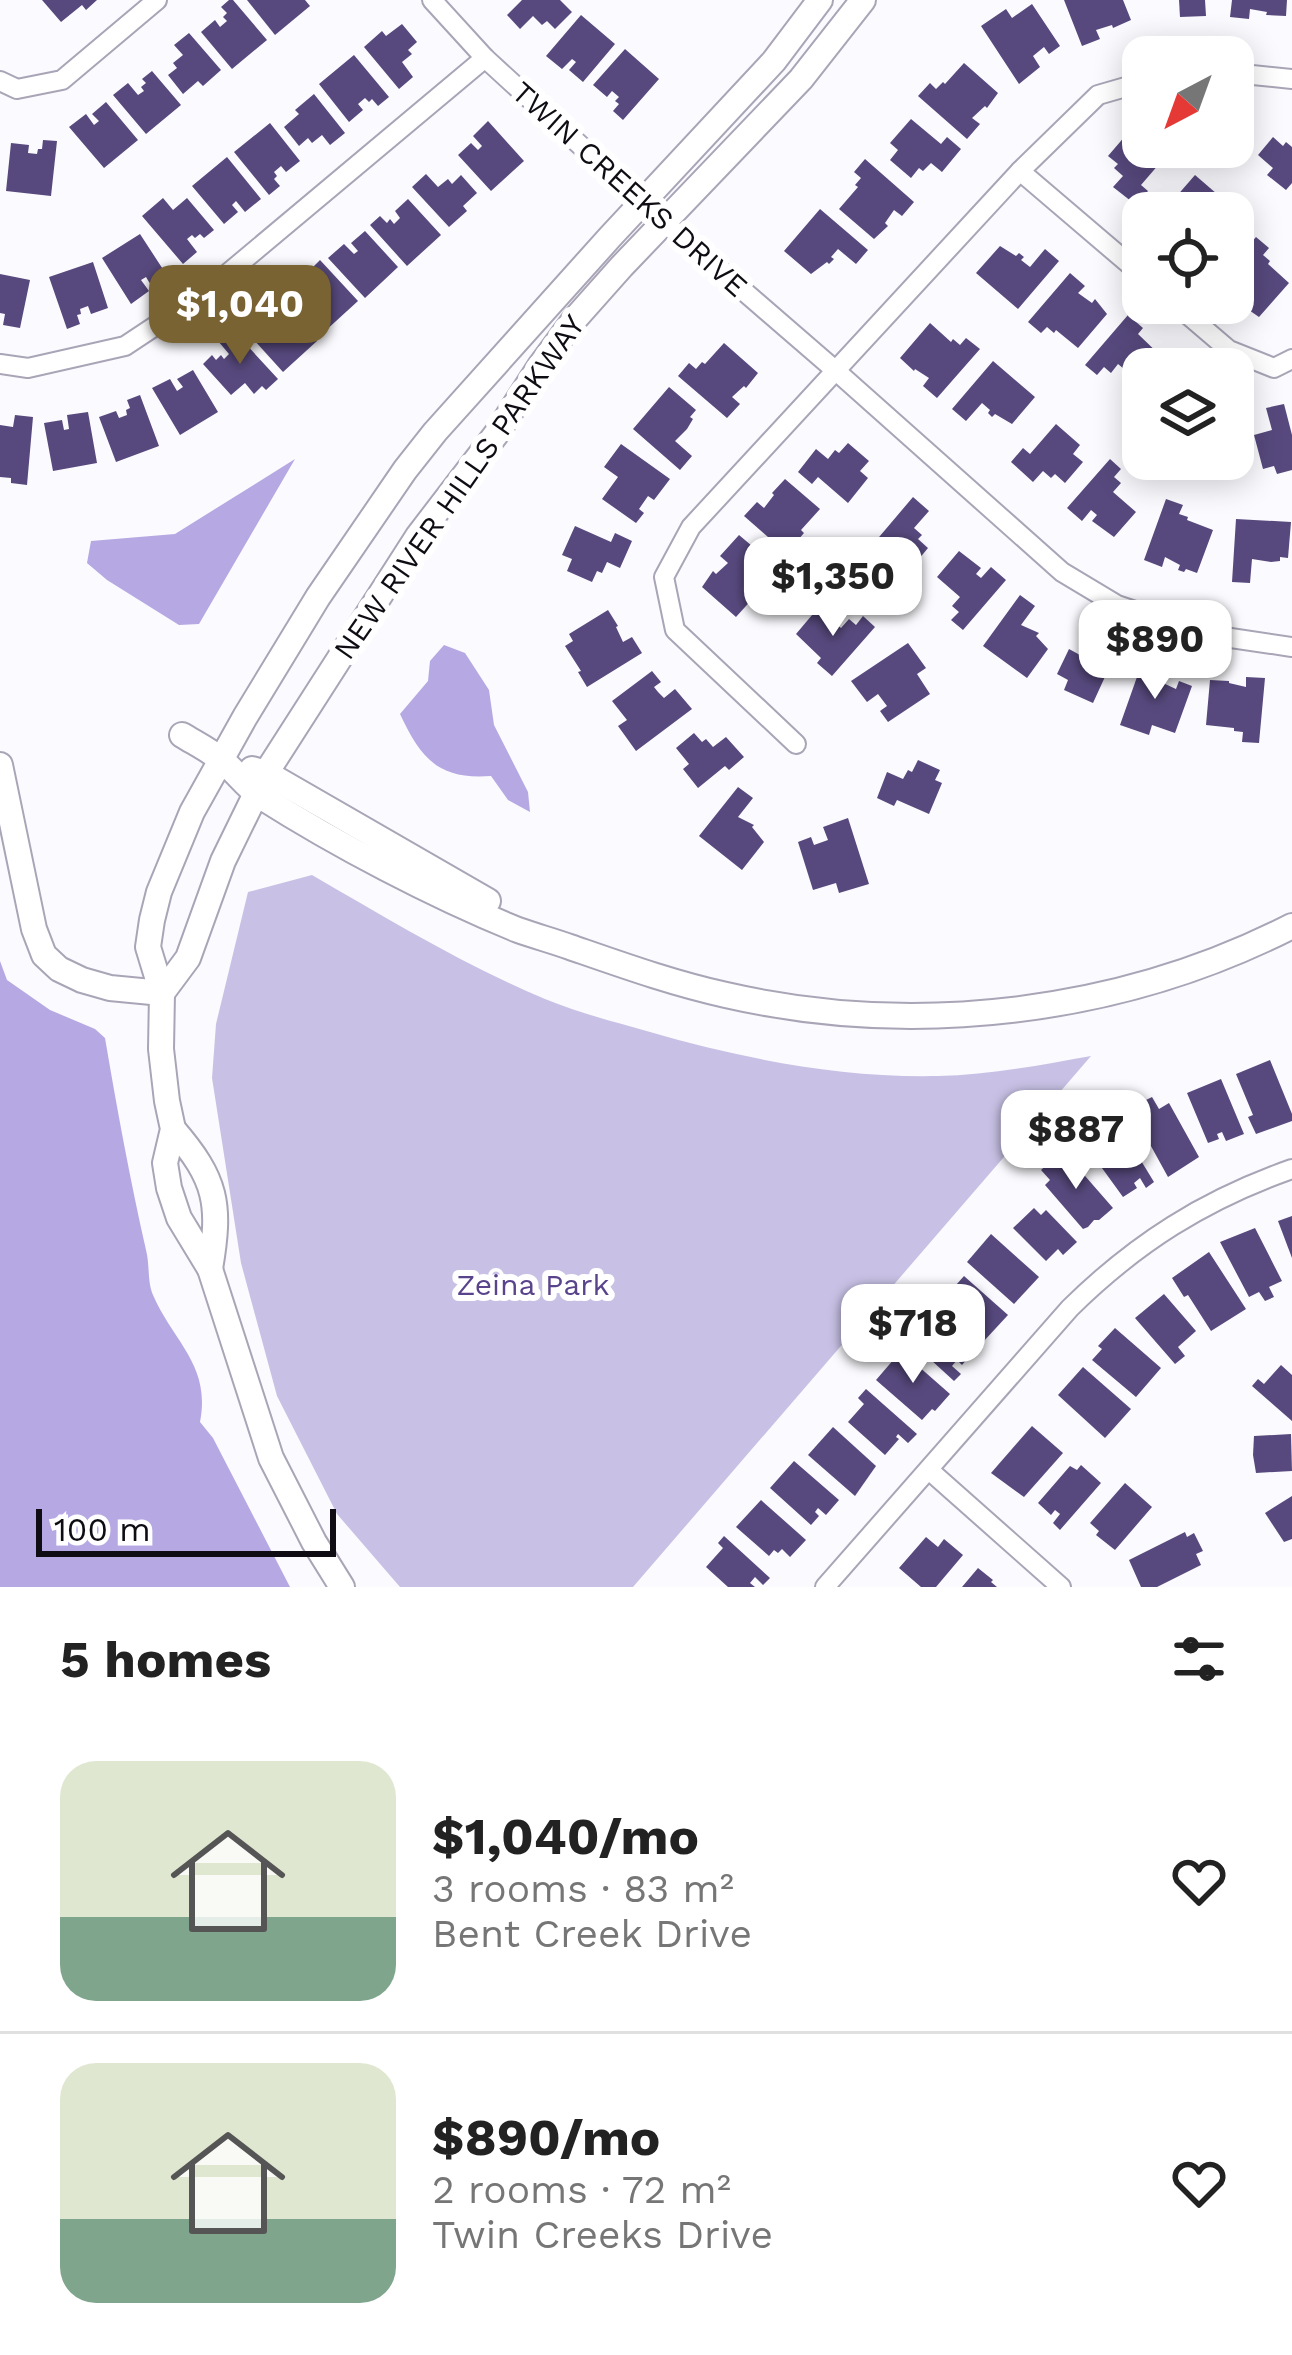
<!DOCTYPE html>
<html lang="en">
<head>
<meta charset="utf-8">
<style>
  body { margin:0; font-family:"Work Sans",sans-serif; background:#f2f2f2; color:#222; height:100vh; display:flex; flex-direction:column; font-size:45px; white-space:nowrap }
  * { box-sizing:border-box; margin:0 }
  p { font-size:39px; color:#767676 }
  .icon { flex:none; width:66px; height:66px; fill:none; stroke:currentColor; stroke-width:2; stroke-linecap:round; stroke-linejoin:round }
  .map { position:relative; height:1587px; overflow:hidden }
  .panel { display:flex; flex-direction:column; background:#fff; flex:1 }
  .panel>* { flex:none }
  .needle { width:78px; rotate:221deg }
  .tools { position:absolute; left:1122px; top:36px; display:grid; gap:24px }
  .tools a { display:grid; place-items:center; width:132px; height:132px; border-radius:24px; background:#fff; box-shadow:0 6px 30px #0003; font-size:60px }
  .scale { position:absolute; left:36px; bottom:30px; width:300px; box-sizing:border-box; padding-left:12px; border:6px solid #0f0d13; border-top:0; font-size:33px; line-height:42px; white-space:nowrap; color:#0f0d13; -webkit-text-stroke:9px #fff; paint-order:stroke }
  .price { position:absolute; translate:-50% -102px; padding:0 27px; border-radius:24px; background:#fff; color:#222; font-size:39px; line-height:78px; filter:drop-shadow(0 3px 6px #0008) }
  .price::after { content:''; position:absolute; left:50%; top:72px; width:36px; height:27px; margin-left:-18px; background:inherit; clip-path:polygon(0 0,100% 0,50% 100%) }
  .price.active { background:#796332; color:#fff }
  ul { padding:0; list-style:none }
  li { display:flex; align-items:center; gap:36px; height:300px; padding:0 60px }
  li+li { border-top:3px solid #e0e0e0 }
  li span { display:grid; place-items:center; flex:none; width:336px; height:240px; border-radius:36px; color:#555 }
  li>.icon { margin-inline-start:auto }
  span .icon { width:144px; height:144px; fill:#fffc; stroke-width:1 }
  li b { font-size:51px }
  h2 { display:flex; justify-content:space-between; align-items:center; height:144px; padding:0 60px; font-size:51px }
  .map>svg:first-child { display:block }
  .green { fill:#c8c1e5 }
  .water { fill:#b6a8e3 }
  .building { fill:#57497d }
  .lines { fill:none; stroke-linecap:round; stroke-linejoin:round }
  .street-casing { stroke:#a9a5b7; stroke-width:22 }
  .secondary-casing { stroke:#a9a5b7; stroke-width:28 }
  .street { stroke:#fff; stroke-width:18 }
  .secondary { stroke:#fff; stroke-width:24 }
  .labels { text-anchor:middle; dominant-baseline:central; stroke-width:12; stroke-linejoin:round; paint-order:stroke }
  .street-label { font-size:30px; fill:#0f0d13; stroke:#fff }
  .park-label { font-size:30px; fill:#59448c; stroke:#fff }
</style>
</head>
<body>
<div class="map">
<svg width="1292" height="1587" viewBox="0 0 1292 1587">
  <rect width="100%" height="100%" fill="#fbfafe"/>
  <path class="green" d="M312 875C388 919 464 965 545 999 579 1013 615 1022 650 1032 744 1059 839 1078 938 1076 989 1075 1041 1065 1091 1056L633 1587H400L337 1514 277 1396 241 1263 212 1078 216 1024 248 892Z"/>
  <g class="water">
    <path d="M295 459 199 624 179 625 107 580 87 563 91 541 175 534Z"/>
    <path d="M444 645 465 653 489 690 494 725 528 792 530 812 508 800 491 776C439 780 421 759 400 714L428 681 430 661Z"/>
    <path d="M0 961 7 980 50 1010 95 1029 105 1038C117 1109 130 1179 146 1250 150 1265 147 1281 153 1295 174 1343 211 1365 200 1422L213 1438 290 1587H0Z"/>
  </g>
  <g class="building">
    <path d="M42 0H97L86 10 82 5 61 22Z"/>
    <path d="M229 0H233L267 40 232 69 201 32 215 20 220 27 227 21 223 17 227 13 221 7Z"/>
    <path d="M247 0H305L310 6 275 35Z"/>
    <path d="M522 0H560L572 12 555 29 547 21 542 25 533 16 520 29 507 15Z"/>
    <path d="M1064 0H1123L1131 20 1113 28 1112 25 1096 30 1100 39 1082 46Z"/>
    <path d="M1179 0H1205L1206 16 1180 17Z"/>
    <path d="M1232 0H1287L1286 16 1266 15 1267 12 1250 9 1249 19 1230 17Z"/>
    <path d="M1032 4 1060 46 1049 54 1044 47 1033 56 1040 67 1019 84 981 26 1006 9 1012 18Z"/>
    <path d="M581 15 615 44 583 82 569 70 576 62 572 59 562 69 546 56Z"/>
    <path d="M402 24 417 42 408 50 412 54 402 62 413 77 399 89 364 47 382 31 386 36Z"/>
    <path d="M189 33 221 70 203 86 198 81 183 94 168 75 177 68 173 63 183 55 174 45Z"/>
    <path d="M625 49 659 79 623 120 613 111 619 104 615 101 619 97 612 91 607 97 593 85Z"/>
    <path d="M354 55 389 97 378 106 372 99 369 102 365 98 358 104 363 110 349 122 319 84Z"/>
    <path d="M964 63 998 93 987 108 985 106 972 118 980 124 967 139 918 96 930 83 936 89 943 82 945 84Z"/>
    <path d="M152 71 181 105 146 134 113 95 128 83 138 95 144 91 141 87 146 83 142 79Z"/>
    <path d="M314 94 345 133 330 145 322 135 312 143 308 138 299 146 284 127 299 114 295 110Z"/>
    <path d="M106 102 138 140 104 168 69 127 86 114 94 125 99 121 92 114Z"/>
    <path d="M911 119 941 144 947 137 961 149 942 172 931 163 923 171 919 168 911 178 890 160 898 150 890 143Z"/>
    <path d="M488 121 524 161 491 191 458 155 471 143 478 150 482 146 473 136Z"/>
    <path d="M270 123 300 161 286 172 281 166 274 172 277 176 274 179 280 186 269 195 234 152Z"/>
    <path d="M1143 134V147H1156L1166 156 1141 185 1148 191 1136 205 1113 187 1123 176 1114 168 1118 164 1108 156 1126 135 1135 143Z"/>
    <path d="M1273 137 1283 146 1286 142 1292 147V183L1286 190 1267 175 1273 168 1258 155Z"/>
    <path d="M43 140 57 141 51 196 6 191 11 143 29 145 28 153 37 154 38 149H42Z"/>
    <path d="M227 157 261 199 245 212 236 201 232 205 238 212 224 224 192 186Z"/>
    <path d="M865 159 914 202 902 216 894 210 885 223 888 226 874 239 839 209 858 187 855 185 861 178 854 172Z"/>
    <path d="M426 174 438 187 448 179 452 184 461 175 477 193 463 206 467 211 449 227 412 187Z"/>
    <path d="M1195 175 1239 213H1162Z"/>
    <path d="M163 198 173 210 187 198 214 230 204 238 200 234 195 238 192 235 187 239 197 252 183 264 142 216Z"/>
    <path d="M408 199 441 235 407 266 370 225 380 216 387 223 390 219 394 224 400 218 395 211Z"/>
    <path d="M820 209 868 250 856 264 838 249 831 257 834 259 829 264 827 262 811 274 784 251Z"/>
    <path d="M365 231 398 267 365 298 328 258 344 244 354 254 358 251 351 243Z"/>
    <path d="M140 234 168 277 152 287 146 277 141 280 149 291 131 304 102 258Z"/>
    <path d="M1256 237 1269 248 1263 255 1270 261 1268 264 1289 283 1259 317 1243 306 1246 303 1233 290V264Z"/>
    <path d="M1000 246 1016 256 1019 253 1024 257 1021 260 1030 267 1045 249 1059 261 1018 309 976 273Z"/>
    <path d="M320 260 358 301 324 332 291 296 305 284 310 290 317 284 313 279 316 276 310 270Z"/>
    <path d="M93 262 108 308 91 314 88 306 80 309 81 314 77 315 80 324 67 329 49 277Z"/>
    <path d="M1070 273 1085 286 1078 293 1092 303 1095 299 1107 314 1078 348 1056 330 1054 333 1047 327 1041 333 1028 322Z"/>
    <path d="M0 274 30 280 20 328 3 325 5 314 0 313Z"/>
    <path d="M282 302 317 341 283 372 243 328 257 315 261 319Z"/>
    <path d="M1128 315 1143 328 1138 334 1163 358 1154 369H1143V385L1118 364 1111 373 1104 367 1097 375 1085 365Z"/>
    <path d="M930 323 951 342 953 339 960 345 966 338 980 349 937 398 923 386 929 378 915 369 914 371 900 358Z"/>
    <path d="M232 329 278 379 266 390 262 386 254 394 245 383 231 395 203 364 212 355 216 360 221 355 224 359 229 354 218 341Z"/>
    <path d="M724 343 758 373 746 388 744 386 732 397 740 404 727 418 678 376 689 363 696 369 702 362 705 364Z"/>
    <path d="M993 361 1035 397 1012 424 995 414 992 417 988 413 990 410 982 403 966 421 952 409Z"/>
    <path d="M193 370 218 412 180 435 152 388 170 379 177 391 183 387 177 379Z"/>
    <path d="M669 387 696 410 690 417 693 419 687 429 675 441 692 456 680 470 633 429Z"/>
    <path d="M140 395 159 446 116 462 99 417 116 411 119 418 127 415 126 410 130 408 127 400Z"/>
    <path d="M1284 404 1292 435V470L1277 474 1274 466 1263 469 1254 435 1272 430 1266 408Z"/>
    <path d="M88 412 97 463 53 471 44 423 62 420 64 430 69 429 67 415Z"/>
    <path d="M15 415 33 417 27 485 11 483V478L0 477V425L13 427Z"/>
    <path d="M1056 424 1080 445 1073 454 1083 462 1065 483 1055 474 1051 478 1043 471 1033 482 1011 462 1023 448 1030 454Z"/>
    <path d="M848 443 869 461 860 471 868 478 848 503 818 477 812 484 798 472 816 449 828 459 835 450 839 453Z"/>
    <path d="M621 444 670 479 654 500 648 496 639 509 644 513 636 523 602 499 618 477 604 467Z"/>
    <path d="M1110 459 1121 469 1114 477 1121 483 1113 492 1136 512 1114 537 1092 521 1097 515 1091 510 1082 521 1067 508Z"/>
    <path d="M785 479 820 509 801 530 804 533 798 540 805 546 793 559 744 516 757 502 764 508 774 495 772 493Z"/>
    <path d="M913 497 929 511 914 528 922 535 918 539 928 548 913 566 897 552 891 558 874 543Z"/>
    <path d="M1166 499 1183 505 1179 514 1188 517 1187 520 1213 530 1197 573 1186 569 1184 572 1178 570 1180 565 1165 557 1162 567 1144 560Z"/>
    <path d="M1236 519 1291 522 1288 558 1280 557V561L1271 562 1252 559 1250 583 1232 582Z"/>
    <path d="M575 526 611 542 615 533 632 541 620 568 607 562 602 573 597 571 592 582 567 571 572 559 562 555Z"/>
    <path d="M739 535 758 551 752 558 782 584 771 597 764 591 758 598 755 596 736 617 702 587 713 571 716 574 728 563 720 556Z"/>
    <path d="M959 551 981 568 976 574 981 578 991 567 1006 580 963 630 951 620 959 612 952 606 960 597 937 577Z"/>
    <path d="M1020 595 1035 606 1021 625 1039 633 1036 636 1048 649 1027 678 983 646Z"/>
    <path d="M818 608 841 628 849 619 856 625 863 616 875 627 832 676 817 663 821 658 796 634Z"/>
    <path d="M608 610 618 626 616 627 623 642 632 637 642 653 587 687 578 672 581 671 565 646 573 641 569 634Z"/>
    <path d="M1100 642 1126 655 1118 672 1109 668 1093 703 1064 690 1068 680 1057 674 1069 649 1080 655 1083 650 1094 655Z"/>
    <path d="M908 643 926 668 917 674 930 694 888 722 880 711 887 706 878 694 867 702 851 681Z"/>
    <path d="M1143 660 1167 670 1163 683 1176 689 1179 681 1192 686 1175 733 1152 725 1149 735 1120 725Z"/>
    <path d="M652 671 661 682 654 687 658 692 664 698 675 689 692 709 636 751 618 726 627 720 612 701Z"/>
    <path d="M1246 677 1265 678 1259 743 1242 742 1243 732 1234 731V728L1206 725 1210 680 1229 681V683L1246 687Z"/>
    <path d="M694 733 702 742 706 739 713 747 726 737 744 757 729 770 725 766 698 788 683 769 689 764 676 748Z"/>
    <path d="M918 760 940 770 935 780 942 783 929 814 897 800 894 806 877 798 887 772 903 779 908 770 912 772Z"/>
    <path d="M738 787 753 798 738 817 754 825 752 827 764 842 742 870 699 836Z"/>
    <path d="M848 818 869 884 839 893 836 883 813 890 798 842 811 837 814 845 828 840 823 827Z"/>
    <path d="M1270 1060 1292 1114V1121L1256 1134 1248 1117 1253 1115 1236 1074Z"/>
    <path d="M1221 1079 1244 1134 1226 1141 1222 1132 1217 1134 1219 1139 1208 1143 1187 1093Z"/>
    <path d="M1152 1097 1159 1109 1169 1103 1199 1157 1168 1177 1130 1108Z"/>
    <path d="M1118 1131 1132 1146 1154 1182 1146 1188 1140 1178 1134 1183 1137 1188 1123 1197 1094 1157 1115 1142 1111 1136Z"/>
    <path d="M1058 1155 1067 1166 1072 1161 1113 1208 1099 1220H1094L1088 1227 1083 1229 1045 1185 1050 1180 1041 1170Z"/>
    <path d="M1034 1208 1041 1215 1046 1210 1077 1242 1063 1255 1058 1249 1046 1261 1013 1228Z"/>
    <path d="M1292 1216V1258L1278 1221Z"/>
    <path d="M1255 1228 1282 1281 1269 1287 1274 1297 1265 1301 1259 1292 1249 1297 1220 1242Z"/>
    <path d="M991 1234 1039 1277 1014 1304 967 1262Z"/>
    <path d="M1209 1252 1246 1309 1211 1331 1188 1295 1184 1297 1172 1278Z"/>
    <path d="M964 1276 1008 1315 983 1342 940 1303Z"/>
    <path d="M1164 1294 1196 1331 1178 1347 1185 1356 1175 1364 1135 1318Z"/>
    <path d="M937 1319 973 1352 962 1365 957 1360 952 1366 961 1374 954 1381 908 1339 914 1333 920 1338Z"/>
    <path d="M1115 1328 1161 1368 1136 1397 1092 1360 1102 1349 1098 1346Z"/>
    <path d="M901 1351 950 1394 935 1411 932 1409 922 1420 876 1380Z"/>
    <path d="M1281 1365 1292 1375V1421L1252 1386 1258 1379 1264 1384Z"/>
    <path d="M1083 1367 1131 1409 1105 1438 1058 1395Z"/>
    <path d="M866 1389 917 1434 908 1443 898 1434 896 1437 899 1439 885 1455 848 1422 864 1404 858 1398Z"/>
    <path d="M1032 1426 1063 1453 1024 1497 991 1473Z"/>
    <path d="M833 1427 876 1466 855 1496 808 1455Z"/>
    <path d="M1291 1434 1292 1471 1256 1473 1253 1455 1254 1436Z"/>
    <path d="M794 1461 839 1500 826 1515 818 1508 815 1512 819 1516 811 1525 770 1488Z"/>
    <path d="M1081 1465 1101 1483 1060 1530 1053 1523 1060 1514 1055 1510 1051 1515 1038 1503 1070 1466 1077 1470Z"/>
    <path d="M1125 1483 1152 1507 1115 1550 1096 1535 1099 1531 1090 1523Z"/>
    <path d="M1292 1496V1539L1284 1542 1265 1513Z"/>
    <path d="M761 1500 806 1540 790 1557 782 1549 778 1553 774 1550 769 1556 736 1527Z"/>
    <path d="M1185 1532 1187 1537 1194 1533 1203 1551 1196 1554 1201 1565 1157 1587H1141L1129 1560Z"/>
    <path d="M724 1536 770 1578 763 1585 755 1577 750 1583 755 1587H728L706 1567 723 1548 718 1543Z"/>
    <path d="M926 1537 938 1547 944 1539 963 1555 936 1587H921L899 1568Z"/>
    <path d="M978 1568 993 1580 991 1582 997 1587H962Z"/>
  </g>
  <g class="lines">
    <defs>
      <g id="street">
        <path d="M432 0 485 58 665 223 835 370 1062 572 1117 605 1204 634 1292 647"/>
        <path d="M1233 73 1292 79"/>
        <path d="M0 81 17 89 62 80 157 0"/>
        <path d="M1020 171 1143 276"/>
        <path d="M1174 303 1229 350 1274 368 1292 359"/>
        <path d="M0 364 28 368 125 346 202 295 485 58"/>
        <path d="M796 744 675 630 664 577 691 527 1020 171 1098 95 1143 82"/>
        <path d="M929 1470 1061 1587"/>
        <path d="M825 1587 1070 1308C1136 1243 1204 1200 1292 1169"/>
      </g>
      <g id="secondary">
        <path d="M182 735C195 743 209 750 220 759 235 770 245 786 260 796 337 845 434 896 518 930 535 936 553 941 570 947 622 965 672 983 726 995 914 1038 1120 1014 1292 926"/>
        <path d="M0 765 34 929 44 955 59 969 82 980 110 988 162 993"/>
        <path d="M252 769 266 773 488 901"/>
        <path d="M162 993 188 958 223 861 266 773 418 536 497 433 540 366 574 320 622 266 801 79 863 0"/>
        <path d="M173 1129C217 1180 221 1204 210 1269"/>
        <path d="M342 1587 314 1542 271 1458 210 1269 179 1218 169 1188 165 1163 173 1129 167 1101 161 1049 162 993 148 947 152 920 159 892 192 812 245 717 318 597 405 470 435 432 610 237 774 61 820 0"/>
      </g>
    </defs>
    <use href="#street" class="street-casing"/>
    <use href="#secondary" class="secondary-casing"/>
    <use href="#street" class="street"/>
    <use href="#secondary" class="secondary"/>
  </g>
  <g class="labels">
    <g class="street-label">
      <text transform="translate(630 189) rotate(42)">TWIN CREEKS DRIVE</text>
      <text transform="translate(459 487) rotate(-55)">NEW RIVER HILLS PARKWAY</text>
    </g>
    <g class="park-label">
      <text x="533" y="1284">Zeina Park</text>
    </g>
  </g>
</svg>
<div class="tools">
<a><svg class="needle" viewBox="-14 -14 28 28"><path d="M0-13l5 13h-10z" fill="#e53935"/><path d="M0 13l5-13h-10z" fill="#767676"/></svg></a>
<a><svg class="icon" aria-label="locate" viewBox="0 0 24 24"><circle cx="12" cy="12" r="6"/><path d="M12 2v4M12 18v4M2 12h4M18 12h4"/></svg></a>
<a><svg class="icon" aria-label="layers" viewBox="0 0 24 24"><path d="M12 4l9 5-9 5-9-5zM3 14l9 5 9-5"/></svg></a>
</div>
<div class="scale">100 m</div>
<b class="price active" style="left:240px;top:367px">$1,040</b>
<b class="price" style="left:833px;top:639px">$1,350</b>
<b class="price" style="left:1155px;top:702px">$890</b>
<b class="price" style="left:1076px;top:1192px">$887</b>
<b class="price" style="left:913px;top:1386px">$718</b>
</div>
<section class="panel">
<h2>5 homes<svg class="icon" aria-label="filters" viewBox="0 0 24 24"><path d="M4 7h16M4 17h16"/><circle cx="9" cy="7" r="2"/><circle cx="15" cy="17" r="2"/></svg></h2>
<ul>
<li><span style="background:linear-gradient(#dfe7d0 65%,#7fa58c 0)"><svg class="icon" aria-label="home" viewBox="0 0 24 24"><path d="M3 11l9-7 9 7M6 9v11h12V9"/></svg></span><div><b>$1,040/mo</b><p>3 rooms · 83 m²</p><p>Bent Creek Drive</p></div><svg class="icon" aria-label="heart" viewBox="0 0 24 24"><path d="M12 20l-8-8c-3-5 5-10 8-4 3-6 11-1 8 4z"/></svg></li>
<li><span style="background:linear-gradient(#dfe7d0 65%,#7fa58c 0)"><svg class="icon" aria-label="home" viewBox="0 0 24 24"><path d="M3 11l9-7 9 7M6 9v11h12V9"/></svg></span><div><b>$890/mo</b><p>2 rooms · 72 m²</p><p>Twin Creeks Drive</p></div><svg class="icon" aria-label="heart" viewBox="0 0 24 24"><path d="M12 20l-8-8c-3-5 5-10 8-4 3-6 11-1 8 4z"/></svg></li>
</ul>
</section>
</body>
</html>
